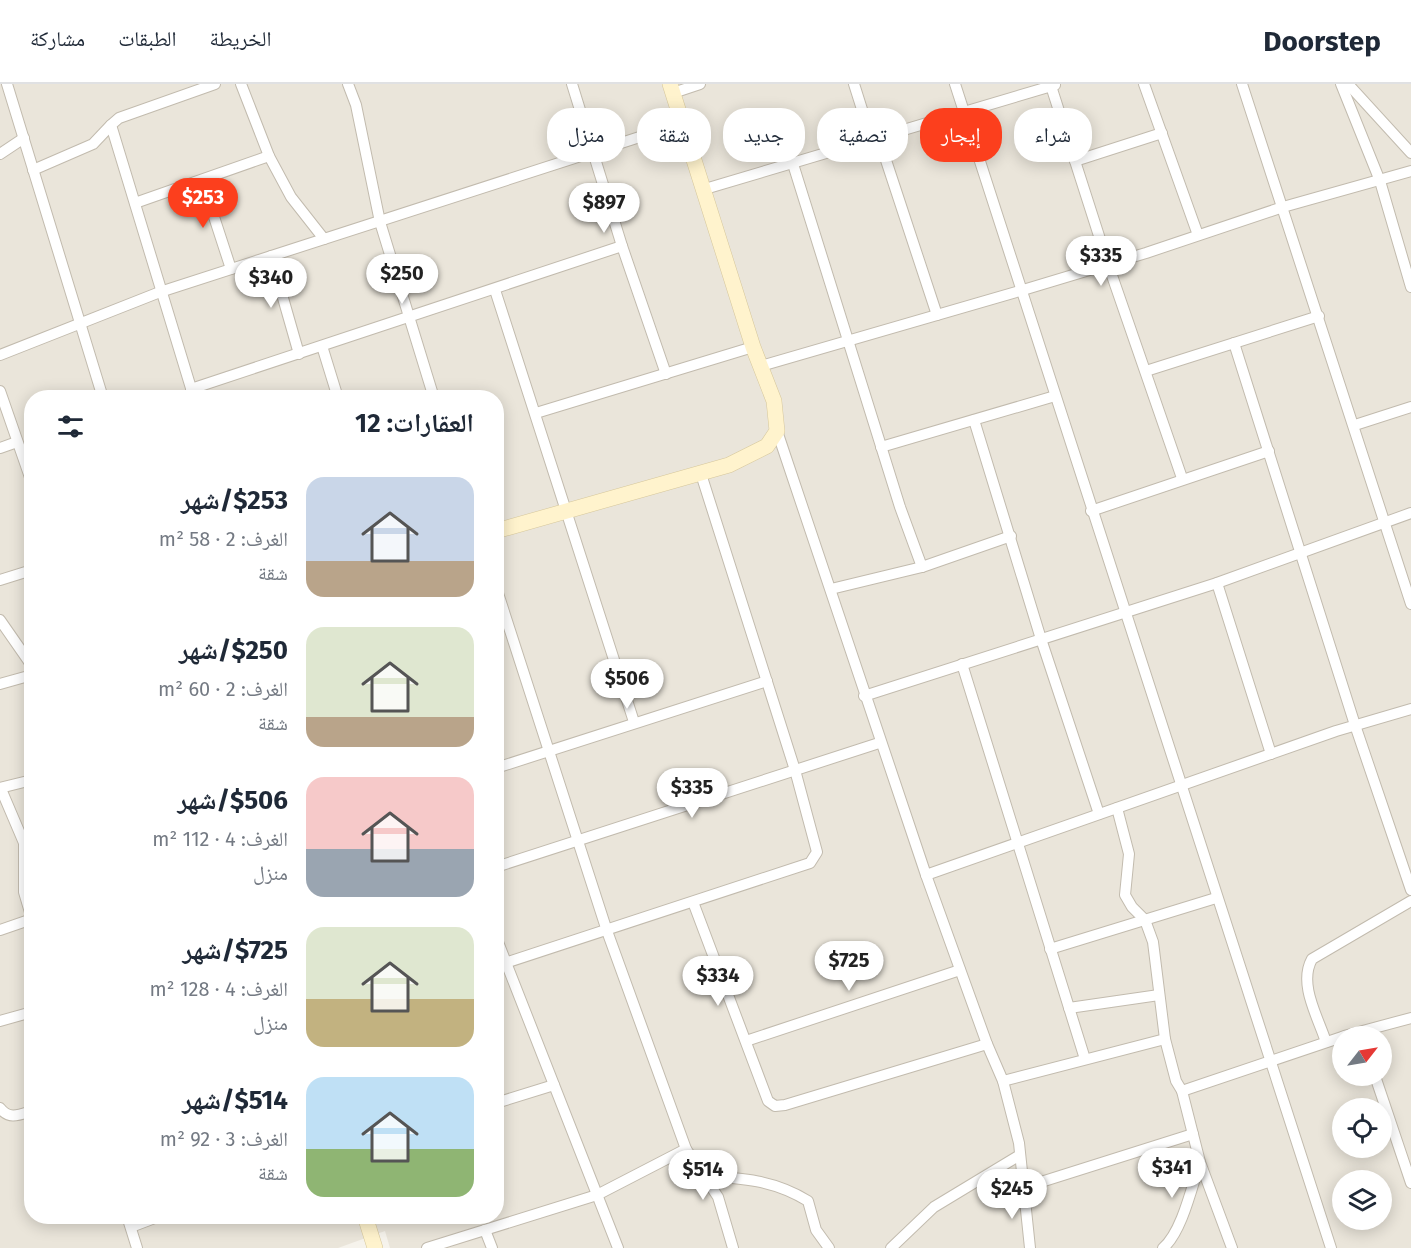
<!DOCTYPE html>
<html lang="ar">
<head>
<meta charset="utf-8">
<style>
  body { margin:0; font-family:"Fira Sans","Noto Naskh Arabic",sans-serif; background:#f6f6f7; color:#1f2937; direction:rtl; height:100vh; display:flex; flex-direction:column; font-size:22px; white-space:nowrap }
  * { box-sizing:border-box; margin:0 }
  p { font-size:20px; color:#747a83 }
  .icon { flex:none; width:33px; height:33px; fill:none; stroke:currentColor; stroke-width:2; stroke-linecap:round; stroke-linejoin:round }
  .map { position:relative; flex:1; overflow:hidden; direction:ltr }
  .side { position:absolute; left:24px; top:306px; width:480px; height:834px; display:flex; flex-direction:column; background:#fff; border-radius:24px; box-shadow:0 3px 15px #0003; direction:rtl }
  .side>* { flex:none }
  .guide { position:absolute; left:522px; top:24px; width:570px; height:54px; direction:rtl; display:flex; gap:12px }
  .needle { width:39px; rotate:59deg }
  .tools { position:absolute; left:1332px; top:942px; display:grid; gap:12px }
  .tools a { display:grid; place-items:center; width:60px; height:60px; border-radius:50%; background:#fff; box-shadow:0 3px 15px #0003; font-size:30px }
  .price { position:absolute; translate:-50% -51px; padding:0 14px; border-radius:21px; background:#fff; color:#222; font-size:20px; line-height:39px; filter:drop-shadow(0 2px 3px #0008) }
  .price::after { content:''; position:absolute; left:50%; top:36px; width:18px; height:14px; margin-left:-9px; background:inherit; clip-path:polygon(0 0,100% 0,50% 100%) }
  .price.active { background:#fc3f1d; color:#fff }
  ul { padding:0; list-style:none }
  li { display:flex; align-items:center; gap:18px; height:150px; padding:0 30px }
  li span { display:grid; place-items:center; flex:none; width:168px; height:120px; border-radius:18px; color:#555 }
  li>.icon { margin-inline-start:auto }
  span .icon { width:72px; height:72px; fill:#fffc; stroke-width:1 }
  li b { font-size:26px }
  h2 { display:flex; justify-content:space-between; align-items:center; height:72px; padding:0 30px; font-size:26px }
  .tag { padding:0 21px; border-radius:24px; background:#fff; box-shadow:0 3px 15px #0003; font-size:21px; line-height:54px }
  .tag.active { background:#fc3f1d; color:#fff }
  header { display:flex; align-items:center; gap:36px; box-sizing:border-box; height:84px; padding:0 30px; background:#fff; border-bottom:2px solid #e0e1e3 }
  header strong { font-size:28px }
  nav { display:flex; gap:33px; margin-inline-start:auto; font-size:21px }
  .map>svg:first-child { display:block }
  .residential { fill:#eae5da; fill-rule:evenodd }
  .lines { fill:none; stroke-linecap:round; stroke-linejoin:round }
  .street-casing { stroke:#c2bbae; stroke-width:12 }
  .secondary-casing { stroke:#d6c79b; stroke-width:16 }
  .street { stroke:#fff; stroke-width:10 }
  .secondary { stroke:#fff3cd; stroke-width:15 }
</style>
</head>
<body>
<header>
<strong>Doorstep</strong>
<nav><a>الخريطة</a><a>الطبقات</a><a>مشاركة</a></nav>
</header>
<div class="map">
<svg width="1411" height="1164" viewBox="0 0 1411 1164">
  <rect width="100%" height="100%" fill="#f6f3ec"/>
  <path class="residential" d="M0 0H1411V1164H390L385 1147 338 1164H0ZM32 314H496V1132H32ZM1342 952H1382V992H1342ZM1342 1024H1382V1064H1342ZM1342 1096H1382V1136H1342Z"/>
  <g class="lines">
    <defs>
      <g id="street">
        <path d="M7 0 103 314"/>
        <path d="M241 0 269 72 291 113 324 155"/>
        <path d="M348 0 356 21 380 138 434 314"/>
        <path d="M572 0 622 162 666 290"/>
        <path d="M854 0 872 57"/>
        <path d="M955 0 1331 1164"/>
        <path d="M1144 0 1198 151"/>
        <path d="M1242 0 1411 520"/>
        <path d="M1341 0 1380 97 1411 203"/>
        <path d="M1348 0 1411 69"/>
        <path d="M1051 2 1108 180 1182 394"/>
        <path d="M673 9 700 0"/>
        <path d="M879 55 937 231"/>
        <path d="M0 70 24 54"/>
        <path d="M1075 77 1162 49"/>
        <path d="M793 80 900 423 922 483"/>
        <path d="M33 86 93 60 111 41"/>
        <path d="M202 96 231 185"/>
        <path d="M705 105 1055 1"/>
        <path d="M135 119 269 72"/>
        <path d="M271 172 299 270"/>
        <path d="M495 206 634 638"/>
        <path d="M1234 259 1355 641 1411 806"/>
        <path d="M322 262 338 314"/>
        <path d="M0 271 160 208 683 39"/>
        <path d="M761 282 1023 206 1146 169 1283 123 1411 87"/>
        <path d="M1146 287 1319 232"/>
        <path d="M191 305 622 162"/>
        <path d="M0 307 32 399"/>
        <path d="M194 314 111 41 119 34 215 0"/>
        <path d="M536 329 753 263"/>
        <path d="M974 336 1041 555 1099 730"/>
        <path d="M1355 341 1411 323"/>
        <path d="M777 347 926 791 987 960 1003 997 1019 1059 1030 1164"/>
        <path d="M881 363 1055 312"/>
        <path d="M0 364 17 358"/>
        <path d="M1091 427 1269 367"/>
        <path d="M0 496 32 486"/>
        <path d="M1217 499 1271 670"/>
        <path d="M496 503 607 847 686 1065 718 1113 733 1164"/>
        <path d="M831 505 922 483 1011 452"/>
        <path d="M0 536 32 582"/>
        <path d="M962 580 1085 975"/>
        <path d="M0 600 32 591"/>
        <path d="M864 612 1217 499 1411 429"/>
        <path d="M496 684 767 597"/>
        <path d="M0 704 32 696"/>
        <path d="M1 705 24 759V808L32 835"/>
        <path d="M1117 724 1129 770 1125 811 1132 823 1145 836 1153 858 1165 955 1176 997 1182 1007 1200 1078 1232 1164"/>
        <path d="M496 783 879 659"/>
        <path d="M926 791 1336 647 1411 625"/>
        <path d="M693 818 768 1017 775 1022 785 1021 987 960"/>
        <path d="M0 846 32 835"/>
        <path d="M496 853 618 1164"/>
        <path d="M1050 865 1216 814"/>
        <path d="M496 882 810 779 817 768 795 686 701 390"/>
        <path d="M1069 924 1159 911"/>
        <path d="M0 937 32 928"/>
        <path d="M1344 952 1411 934"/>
        <path d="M746 957 960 886"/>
        <path d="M1326 958C1318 933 1298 900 1312 875L1411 817"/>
        <path d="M1375 992 1411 1099"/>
        <path d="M1003 997 1165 955"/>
        <path d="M1182 1007 1342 953"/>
        <path d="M496 1019 554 1001"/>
        <path d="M0 1024C9 1036 19 1031 32 1027"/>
        <path d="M703 1092C742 1094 774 1096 808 1117L816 1146 829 1164"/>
        <path d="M1022 1104 1193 1050"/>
        <path d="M127 1132 137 1164"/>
        <path d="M131 1143 160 1132"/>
        <path d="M485 1146 492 1164"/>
        <path d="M427 1164 597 1111 686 1065"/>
        <path d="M891 1164 934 1123 1020 1071"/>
        <path d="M1163 1164C1182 1148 1192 1102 1200 1078"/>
      </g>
      <g id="secondary">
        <path d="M496 447 729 381 767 362 777 347 774 317 753 263 670 0"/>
        <path d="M365 1132 375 1164"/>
      </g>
    </defs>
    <use href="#street" class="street-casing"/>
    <use href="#secondary" class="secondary-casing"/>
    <use href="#street" class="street"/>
    <use href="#secondary" class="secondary"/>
  </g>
</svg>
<div class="tools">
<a><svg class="needle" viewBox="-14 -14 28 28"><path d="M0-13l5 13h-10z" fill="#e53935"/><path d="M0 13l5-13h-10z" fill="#747a83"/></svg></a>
<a><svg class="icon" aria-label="locate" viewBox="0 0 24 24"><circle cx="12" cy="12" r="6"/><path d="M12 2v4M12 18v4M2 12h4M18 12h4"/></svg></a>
<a><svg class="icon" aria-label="layers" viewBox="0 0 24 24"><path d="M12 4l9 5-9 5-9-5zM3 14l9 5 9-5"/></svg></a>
</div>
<b class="price active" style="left:203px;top:145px">$253</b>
<b class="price" style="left:604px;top:150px">$897</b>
<b class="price" style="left:1101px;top:203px">$335</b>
<b class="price" style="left:402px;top:221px">$250</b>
<b class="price" style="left:271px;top:225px">$340</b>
<b class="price" style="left:627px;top:626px">$506</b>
<b class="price" style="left:692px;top:735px">$335</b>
<b class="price" style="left:849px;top:908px">$725</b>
<b class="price" style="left:718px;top:923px">$334</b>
<b class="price" style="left:1172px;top:1115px">$341</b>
<b class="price" style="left:703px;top:1117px">$514</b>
<b class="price" style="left:1012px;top:1136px">$245</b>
<div class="guide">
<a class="tag">شراء</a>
<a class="tag active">إيجار</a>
<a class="tag">تصفية</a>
<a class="tag">جديد</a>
<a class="tag">شقة</a>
<a class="tag">منزل</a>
</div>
<section class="side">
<h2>العقارات: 12<svg class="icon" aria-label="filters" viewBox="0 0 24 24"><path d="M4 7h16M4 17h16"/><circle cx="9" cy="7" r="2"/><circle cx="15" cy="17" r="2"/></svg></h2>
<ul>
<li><span style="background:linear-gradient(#c9d6e8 70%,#b9a48a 0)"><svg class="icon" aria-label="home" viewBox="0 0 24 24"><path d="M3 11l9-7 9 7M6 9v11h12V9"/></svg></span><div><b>$253/شهر</b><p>الغرف: 2 · 58 m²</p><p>شقة</p></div></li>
<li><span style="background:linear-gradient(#dfe7d0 75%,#b9a48a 0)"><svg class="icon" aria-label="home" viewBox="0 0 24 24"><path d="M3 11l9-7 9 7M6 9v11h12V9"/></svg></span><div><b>$250/شهر</b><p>الغرف: 2 · 60 m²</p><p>شقة</p></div></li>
<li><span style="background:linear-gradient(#f6c9c9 60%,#9aa5b1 0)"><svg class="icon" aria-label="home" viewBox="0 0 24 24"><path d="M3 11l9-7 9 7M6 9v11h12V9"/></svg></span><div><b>$506/شهر</b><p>الغرف: 4 · 112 m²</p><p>منزل</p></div></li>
<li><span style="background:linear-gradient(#dfe7d0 60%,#c2b280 0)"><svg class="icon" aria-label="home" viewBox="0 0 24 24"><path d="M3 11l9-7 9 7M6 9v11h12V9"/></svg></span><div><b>$725/شهر</b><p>الغرف: 4 · 128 m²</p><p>منزل</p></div></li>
<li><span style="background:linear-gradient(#bfe0f5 60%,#8fb573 0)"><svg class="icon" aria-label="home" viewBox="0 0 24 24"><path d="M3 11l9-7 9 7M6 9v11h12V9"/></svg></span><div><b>$514/شهر</b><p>الغرف: 3 · 92 m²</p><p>شقة</p></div></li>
</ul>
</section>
</div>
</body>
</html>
